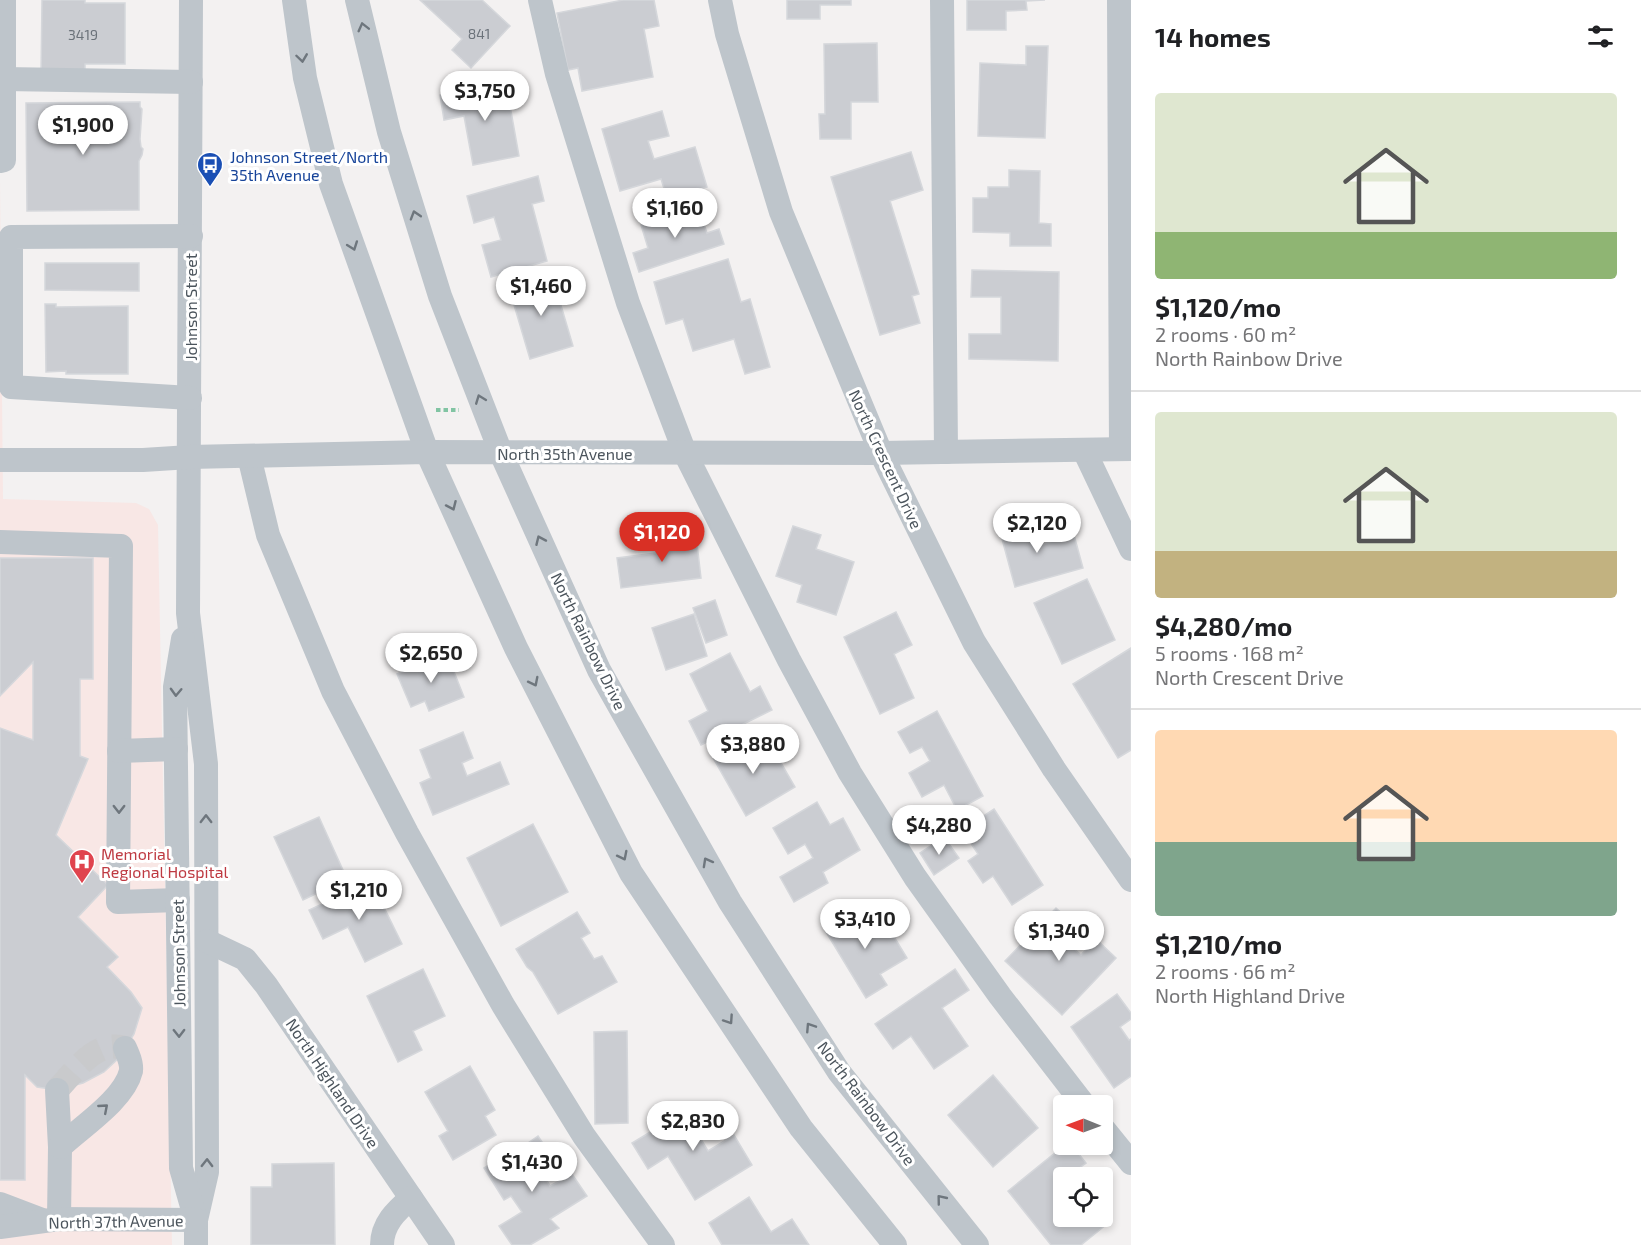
<!DOCTYPE html>
<html lang="en">
<head>
<meta charset="utf-8">
<style>
  body { margin:0; font-family:"Exo 2",sans-serif; background:#f6f6f6; color:#202124; height:100vh; display:flex; flex-direction:column; font-size:22px; white-space:nowrap }
  * { box-sizing:border-box; margin:0 }
  p { font-size:20px; color:#757577 }
  .icon { flex:none; width:33px; height:33px; fill:none; stroke:currentColor; stroke-width:2; stroke-linecap:round; stroke-linejoin:round }
  .map { position:relative; flex:1; overflow:hidden }
  .side { display:flex; flex-direction:column; background:#fff; width:510px }
  .side>* { flex:none }
  .needle { width:39px; rotate:271deg }
  .buttons { position:absolute; left:1053px; top:1095px; display:grid; gap:12px }
  .buttons a { display:grid; place-items:center; width:60px; height:60px; border-radius:6px; background:#fff; box-shadow:0 3px 9px #0003; font-size:30px }
  .price { position:absolute; translate:-50% -51px; padding:0 14px; border-radius:21px; background:#fff; color:#222; font-size:20px; line-height:39px; filter:drop-shadow(0 2px 3px #0008) }
  .price::after { content:''; position:absolute; left:50%; top:36px; width:18px; height:14px; margin-left:-9px; background:inherit; clip-path:polygon(0 0,100% 0,50% 100%) }
  .price.selected { background:#d93025; color:#fff }
  ul { padding:0; list-style:none }
  li { display:grid; align-content:center; gap:12px; height:318px; padding:0 24px }
  li+li { border-top:2px solid #e0e0e0 }
  li span { display:grid; place-items:center; height:186px; border-radius:6px; color:#555 }
  li>.icon { margin-inline-start:auto }
  span .icon { width:108px; height:108px; fill:#fffc; stroke-width:1 }
  li b { font-size:26px }
  h2 { display:flex; justify-content:space-between; align-items:center; height:72px; padding:0 24px; font-size:26px }
  main { display:flex; flex:1; min-height:0 }
  .map>svg:first-child { display:block }
  .medical { fill:#f8e7e5 }
  .building { fill:#cbcdd2; stroke:#d5d7db; stroke-width:1.5 }
  .lines { fill:none; stroke-linecap:round; stroke-linejoin:round }
  .minor-tunnel { stroke:#c9cacc; stroke-width:24; stroke-dasharray:24 12; stroke-linecap:butt }
  .path { stroke:#81c4a3; stroke-width:4; stroke-dasharray:4.5 3; stroke-linecap:butt }
  .minor { stroke:#bec5cb; stroke-width:24 }
  .oneway { stroke:#6e767d }
  .labels { text-anchor:middle; dominant-baseline:central; stroke-width:6; stroke-linejoin:round; paint-order:stroke }
  .number-label { font-size:14px; fill:#6b727a }
  .transit-label { font-size:16px; fill:#164399; stroke:#fff; text-anchor:start }
  .street-label { font-size:16px; fill:#4b545c; stroke:#fff }
  .health-label { font-size:16px; fill:#be3a42; stroke:#fff; text-anchor:start }
</style>
</head>
<body>
<main>
<div class="map">
<svg width="1131" height="1245" viewBox="0 0 1131 1245">
  <rect width="100%" height="100%" fill="#f3f1f1"/>
  <path class="medical" d="M0 179 3 499 136 503 149 509 158 525 172 1245H0Z"/>
  <g class="building">
    <path d="M42 0H85V3H125V64H85V75H41Z"/>
    <path d="M420 0H482L510 26 471 68 452 50 462 39Z"/>
    <path d="M623 0H654L659 26 644 29 653 77 582 91 578 68 568 70 557 13Z"/>
    <path d="M787 0H851V5H820V19H787Z"/>
    <path d="M967 0H1045L1026 1 1027 10 1006 11V30H967Z"/>
    <path d="M877 43 878 102H851V139H820L819 114H825L824 44Z"/>
    <path d="M1026 46H1048L1045 138 978 136 980 63 1026 65Z"/>
    <path d="M506 83 519 156 473 165 464 116 444 120 440 95Z"/>
    <path d="M140 102V107L142 109 140 139 141 147 143 149 142 155 139 161V210L27 211 26 103Z"/>
    <path d="M662 111 669 136 648 141 654 159 695 147 707 187 667 198 661 179 620 191 602 129Z"/>
    <path d="M911 152 923 190 890 201 919 294 912 296 920 323 880 335 831 177Z"/>
    <path d="M1009 170 1040 171 1039 223 1051 224V246H1010V233L973 232V198H988V187H1009Z"/>
    <path d="M538 176 544 201 532 204 547 261 491 277 482 245 501 240 494 217 474 223 467 196Z"/>
    <path d="M698 206 707 233 719 229 724 244 639 272 633 253 648 248 641 225Z"/>
    <path d="M728 259 741 302 750 299 770 367 745 374 734 339 693 351 683 319 666 324 654 282Z"/>
    <path d="M45 263H139V291L45 290Z"/>
    <path d="M972 270 1059 272 1058 361 969 359V334H1001V297H971Z"/>
    <path d="M552 275 573 346 530 359 509 288Z"/>
    <path d="M45 304H56V307L128 306V374H66V371L46 372Z"/>
    <path d="M1027 516 1036 546 1074 535 1083 568 1015 587 998 524Z"/>
    <path d="M667 521 669 538 696 535 701 578 621 588 617 558 664 552 660 522Z"/>
    <path d="M793 526 821 535 816 549 854 562 836 615 797 602 802 585 776 576Z"/>
    <path d="M0 558H93V679H80V756L88 759 56 835 108 885 78 917 118 957 107 967 131 992 142 1008 134 1034 120 1057 104 1072 83 1083 57 1090 37 1087 25 1075V1180H0V728L33 740V662L0 696Z"/>
    <path d="M1087 579 1115 640 1062 664 1034 603Z"/>
    <path d="M715 600 727 635 706 643 693 608Z"/>
    <path d="M896 612 912 645 894 654 914 698 880 714 844 637Z"/>
    <path d="M694 614 707 656 666 670 652 628Z"/>
    <path d="M1131 648V750L1118 758 1073 684Z"/>
    <path d="M730 653 750 692 760 686 772 710 701 745 689 721 708 711 690 674Z"/>
    <path d="M447 654 464 697 429 711 425 701 411 707 397 674Z"/>
    <path d="M937 711 983 796 957 810 944 785 922 797 909 773 930 761 922 747 910 753 898 732Z"/>
    <path d="M463 732 473 758 462 763 467 776 500 762 509 784 433 815 420 783 431 778 420 750Z"/>
    <path d="M746 735 759 758 773 749 795 787 746 816 712 756Z"/>
    <path d="M817 802 830 825 843 818 860 850 823 872 828 883 794 902 780 877 813 858 805 844 788 854 773 828Z"/>
    <path d="M994 809 1043 885 1012 905 993 876 983 883 968 861 978 854 962 830Z"/>
    <path d="M319 817 347 879 303 900 274 837Z"/>
    <path d="M533 824 568 892 501 926 467 858Z"/>
    <path d="M944 837 959 858 934 875 920 853Z"/>
    <path d="M371 881 402 944 365 962 348 927 323 939 309 910Z"/>
    <path d="M857 906 874 934 887 925 907 958 880 974 887 985 866 998 823 927Z"/>
    <path d="M1056 908 1077 927 1065 940 1081 955 1096 939 1116 958 1062 1015 1005 961Z"/>
    <path d="M577 912 590 933 581 938 594 959 602 956 617 982 558 1014 533 972 527 967 516 949Z"/>
    <path d="M423 969 445 1016 413 1031 422 1050 398 1062 367 996Z"/>
    <path d="M955 969 969 990 942 1008 968 1046 934 1069 911 1036 893 1049 875 1024Z"/>
    <path d="M1117 994 1131 1013V1019L1120 1027 1129 1040 1131 1039V1076L1114 1088 1071 1027Z"/>
    <path d="M627 1031 628 1123 595 1124 594 1032Z"/>
    <path d="M470 1066 495 1110 485 1116 496 1135 453 1160 439 1136 448 1131 425 1092Z"/>
    <path d="M993 1075 1038 1128 993 1167 948 1115Z"/>
    <path d="M700 1102 711 1122 696 1131 708 1151 734 1135 752 1165 695 1200 668 1156 648 1169 632 1143Z"/>
    <path d="M538 1136 554 1160 540 1169 550 1186 572 1174 587 1196 550 1219 559 1228 530 1245H512L499 1226 522 1212 511 1196 504 1200 484 1168 510 1152 512 1154Z"/>
    <path d="M1066 1144H1071L1086 1163 1074 1172 1078 1178H1064V1216H1102V1208L1112 1220 1081 1245H1051L1008 1191Z"/>
    <path d="M334 1163 335 1245H251V1187H272V1164Z"/>
    <path d="M749 1197 771 1232 792 1219 809 1245H722L709 1223Z"/>
  </g>
  <g class="lines">
    <path class="minor-tunnel" d="M57 1090C75 1071 96 1039 125 1048"/>
    <path class="path" d="M436 410H459"/>
    <g class="minor">
      <path d="M191 0 188 613 206 764 207 1172 196 1220V1245"/>
      <path d="M294 0 305 78 331 184 427 452 516 648 631 873 801 1128 895 1245"/>
      <path d="M357 0 389 132 440 296 501 453 599 670 730 902 839 1072 977 1245"/>
      <path d="M540 0 557 74 628 303 685 453 789 660 850 773 915 877 1000 996 1085 1106"/>
      <path d="M720 0 727 34 781 212 881 453 974 642 1054 769 1131 880"/>
      <path d="M942 0 946 452"/>
      <path d="M1119 0 1121 449"/>
      <path d="M4 79 191 82"/>
      <path d="M0 161 4 160V0"/>
      <path d="M190 398 11 387V237L191 236"/>
      <path d="M1084 450 1131 549"/>
      <path d="M249 456 268 535 333 691 407 833 503 1005 584 1136 663 1245"/>
      <path d="M0 460H143L190 457 427 452 881 453 1131 449"/>
      <path d="M0 542 121 546 118 902 178 900"/>
      <path d="M183 639 175 687 181 1168 195 1217"/>
      <path d="M119 751 176 749"/>
      <path d="M207 941 245 959 266 985 443 1245"/>
      <path d="M57 1090 60 1147 59 1219"/>
      <path d="M1102 1127 1131 1163"/>
      <path d="M60 1147C81 1127 124 1100 131 1071 132 1063 128 1055 125 1048"/>
      <path d="M0 1204 42 1220"/>
      <path d="M0 1227 59 1219 196 1220"/>
      <path d="M382 1245C382 1224 396 1211 411 1198"/>
    </g>
  </g>
  <defs><path id="oneway-chevron" d="M-2-3.5L2.5 0L-2 3.5" fill="none" stroke-width="1.6" stroke-linecap="round" stroke-linejoin="round" transform="scale(1.5)"/></defs>
  <g class="oneway">
    <use href="#oneway-chevron" transform="translate(363 27) rotate(-104)"/>
    <use href="#oneway-chevron" transform="translate(302 58) rotate(82)"/>
    <use href="#oneway-chevron" transform="translate(415 215) rotate(-107)"/>
    <use href="#oneway-chevron" transform="translate(353 246) rotate(70)"/>
    <use href="#oneway-chevron" transform="translate(480 399) rotate(-111)"/>
    <use href="#oneway-chevron" transform="translate(452 506) rotate(66)"/>
    <use href="#oneway-chevron" transform="translate(540 540) rotate(-114)"/>
    <use href="#oneway-chevron" transform="translate(534 682) rotate(63)"/>
    <use href="#oneway-chevron" transform="translate(176 692) rotate(92)"/>
    <use href="#oneway-chevron" transform="translate(119 809) rotate(90)"/>
    <use href="#oneway-chevron" transform="translate(206 819) rotate(-90)"/>
    <use href="#oneway-chevron" transform="translate(623 856) rotate(63)"/>
    <use href="#oneway-chevron" transform="translate(707 862) rotate(-119)"/>
    <use href="#oneway-chevron" transform="translate(729 1020) rotate(56)"/>
    <use href="#oneway-chevron" transform="translate(810 1027) rotate(-123)"/>
    <use href="#oneway-chevron" transform="translate(179 1033) rotate(89)"/>
    <use href="#oneway-chevron" transform="translate(104 1108) rotate(-41)"/>
    <use href="#oneway-chevron" transform="translate(207 1163) rotate(-89)"/>
    <use href="#oneway-chevron" transform="translate(941 1199) rotate(-129)"/>
  </g>
  <defs>
    <symbol id="bus-pin" viewBox="-11 -11 22 30"><path d="M0 17L-7.5 6A9.5 9.5 0 1 1 7.5 6Z" fill="#1a4fb4" stroke="#fff"/><path d="M-5-6H5V4H4V6H2V4H-2V6H-4V4H-5ZM-3.5-4V0h7V-4ZM-3.5 1.2v1.5H-2V1.2ZM2 1.2v1.5H3.5V1.2Z" fill="#fff"/></symbol>
    <symbol id="hospital-pin" viewBox="-11 -11 22 30"><path d="M0 17L-7.5 6A9.5 9.5 0 1 1 7.5 6Z" fill="#e0444e" stroke="#fff"/><path d="M-5-5h3v3.5h4V-5h3V5h-3V1.5h-4V5h-3Z" fill="#fff"/></symbol>
  </defs>
  <g fill-rule="evenodd">
    <use href="#bus-pin" x="195" y="150" width="30" height="40"/>
    <use href="#hospital-pin" x="67" y="847" width="30" height="40"/>
  </g>
  <g class="labels">
    <g class="number-label">
      <text x="479" y="33">841</text>
      <text x="83" y="34">3419</text>
    </g>
    <g class="transit-label">
      <text x="230" y="156">Johnson Street/North<tspan x="230" dy="18">35th Avenue</tspan></text>
    </g>
    <g class="street-label">
      <text transform="translate(190 307) rotate(-90)">Johnson Street</text>
      <text x="565" y="453">North 35th Avenue</text>
      <text transform="translate(886 459) rotate(65)">North Crescent Drive</text>
      <text transform="translate(589 641) rotate(64)">North Rainbow Drive</text>
      <text transform="translate(178 953) rotate(-91)">Johnson Street</text>
      <text transform="translate(333 1083) rotate(56)">North Highland Drive</text>
      <text transform="translate(867 1103) rotate(53)">North Rainbow Drive</text>
      <text transform="translate(116 1221) rotate(-1)">North 37th Avenue</text>
    </g>
    <g class="health-label">
      <text x="101" y="853">Memorial<tspan x="101" dy="18">Regional Hospital</tspan></text>
    </g>
  </g>
</svg>
<div class="buttons">
<a><svg class="needle" viewBox="-14 -14 28 28"><path d="M0-13l5 13h-10z" fill="#e53935"/><path d="M0 13l5-13h-10z" fill="#757577"/></svg></a>
<a><svg class="icon" aria-label="locate" viewBox="0 0 24 24"><circle cx="12" cy="12" r="6"/><path d="M12 2v4M12 18v4M2 12h4M18 12h4"/></svg></a>
</div>
<b class="price" style="left:485px;top:122px">$3,750</b>
<b class="price" style="left:83px;top:156px">$1,900</b>
<b class="price" style="left:675px;top:239px">$1,160</b>
<b class="price" style="left:541px;top:317px">$1,460</b>
<b class="price" style="left:1037px;top:554px">$2,120</b>
<b class="price selected" style="left:662px;top:563px">$1,120</b>
<b class="price" style="left:431px;top:684px">$2,650</b>
<b class="price" style="left:753px;top:775px">$3,880</b>
<b class="price" style="left:939px;top:856px">$4,280</b>
<b class="price" style="left:359px;top:921px">$1,210</b>
<b class="price" style="left:865px;top:950px">$3,410</b>
<b class="price" style="left:1059px;top:962px">$1,340</b>
<b class="price" style="left:693px;top:1152px">$2,830</b>
<b class="price" style="left:532px;top:1193px">$1,430</b>
</div>
<section class="side">
<h2>14 homes<svg class="icon" aria-label="filters" viewBox="0 0 24 24"><path d="M4 7h16M4 17h16"/><circle cx="9" cy="7" r="2"/><circle cx="15" cy="17" r="2"/></svg></h2>
<ul>
<li><span style="background:linear-gradient(#dfe7d0 75%,#8fb573 0)"><svg class="icon" aria-label="home" viewBox="0 0 24 24"><path d="M3 11l9-7 9 7M6 9v11h12V9"/></svg></span><div><b>$1,120/mo</b><p>2 rooms · 60 m²</p><p>North Rainbow Drive</p></div></li>
<li><span style="background:linear-gradient(#dfe7d0 75%,#c2b280 0)"><svg class="icon" aria-label="home" viewBox="0 0 24 24"><path d="M3 11l9-7 9 7M6 9v11h12V9"/></svg></span><div><b>$4,280/mo</b><p>5 rooms · 168 m²</p><p>North Crescent Drive</p></div></li>
<li><span style="background:linear-gradient(#ffd9b3 60%,#7fa58c 0)"><svg class="icon" aria-label="home" viewBox="0 0 24 24"><path d="M3 11l9-7 9 7M6 9v11h12V9"/></svg></span><div><b>$1,210/mo</b><p>2 rooms · 66 m²</p><p>North Highland Drive</p></div></li>
</ul>
</section>
</main>
</body>
</html>
